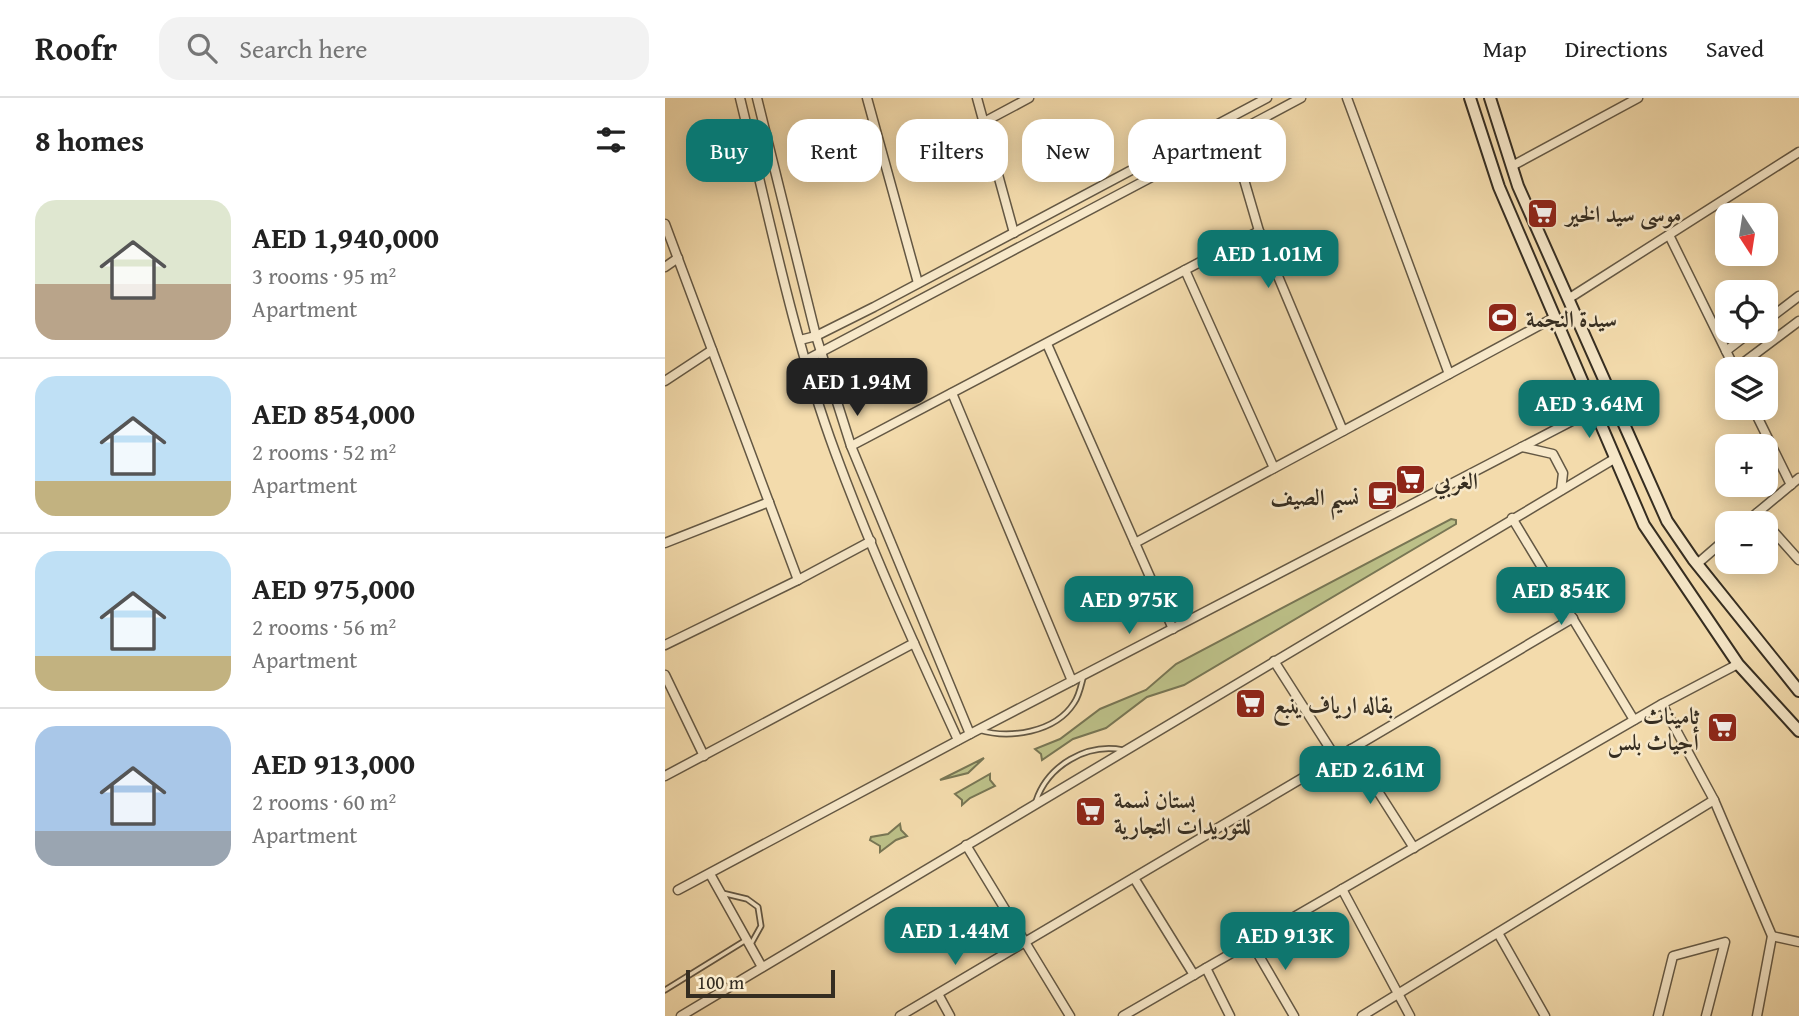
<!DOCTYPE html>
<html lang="en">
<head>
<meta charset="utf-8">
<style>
  body { margin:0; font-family:"Gentium Book Plus",Amiri,serif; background:#f2f2f2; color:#222; height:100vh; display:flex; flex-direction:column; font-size:26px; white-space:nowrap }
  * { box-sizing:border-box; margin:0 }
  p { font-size:23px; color:#767676 }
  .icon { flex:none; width:38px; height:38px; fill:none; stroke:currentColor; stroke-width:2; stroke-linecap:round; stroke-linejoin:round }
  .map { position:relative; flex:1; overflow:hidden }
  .sheet { display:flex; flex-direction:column; background:#fff; width:665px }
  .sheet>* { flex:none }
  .banner { position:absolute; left:21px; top:21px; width:665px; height:63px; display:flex; gap:14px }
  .needle { width:46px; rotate:168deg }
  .fabs { position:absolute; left:1050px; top:105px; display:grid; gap:14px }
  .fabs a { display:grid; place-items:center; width:63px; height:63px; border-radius:14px; background:#fff; box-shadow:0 4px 18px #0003; font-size:35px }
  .scale { position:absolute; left:21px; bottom:18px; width:149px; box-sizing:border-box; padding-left:7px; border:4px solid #352d21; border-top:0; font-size:19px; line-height:24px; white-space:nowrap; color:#352d21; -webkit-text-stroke:5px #f7e8c9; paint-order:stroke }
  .price { position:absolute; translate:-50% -60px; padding:0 16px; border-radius:14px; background:#0f766e; color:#fff; font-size:23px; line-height:46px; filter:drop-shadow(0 2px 4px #0008) }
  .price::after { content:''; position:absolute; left:50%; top:42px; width:21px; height:16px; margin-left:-10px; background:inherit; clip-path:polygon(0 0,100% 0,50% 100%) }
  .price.active { background:#222; color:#fff }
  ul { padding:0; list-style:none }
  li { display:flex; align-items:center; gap:21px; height:175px; padding:0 35px }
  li+li { border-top:2px solid #e0e0e0 }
  li span { display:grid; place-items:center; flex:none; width:196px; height:140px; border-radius:21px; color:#555 }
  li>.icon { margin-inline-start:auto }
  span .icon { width:84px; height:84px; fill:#fffc; stroke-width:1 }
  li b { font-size:30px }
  h2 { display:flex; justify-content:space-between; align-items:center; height:84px; padding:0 35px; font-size:30px }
  .tag { padding:0 24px; border-radius:21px; background:#fff; box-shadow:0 4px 18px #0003; font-size:24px; line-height:63px }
  .tag.active { background:#0f766e; color:#fff }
  header { display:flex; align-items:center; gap:42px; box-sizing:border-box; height:98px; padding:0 35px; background:#fff; border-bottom:2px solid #e0e0e0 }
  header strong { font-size:33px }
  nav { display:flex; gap:38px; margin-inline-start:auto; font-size:24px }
  .search { width:490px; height:63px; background:#f2f2f2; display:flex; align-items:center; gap:18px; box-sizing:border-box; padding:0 24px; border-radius:21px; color:#767676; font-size:26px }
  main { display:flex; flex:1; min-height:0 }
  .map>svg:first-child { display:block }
  .green { fill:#bcc088; stroke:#787654; stroke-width:2 }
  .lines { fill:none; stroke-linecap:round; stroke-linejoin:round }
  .lane-casing { stroke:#645844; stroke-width:7 }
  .street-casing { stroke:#645844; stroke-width:11 }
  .secondary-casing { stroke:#352d21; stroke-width:14 }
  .lane { stroke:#f7e8c9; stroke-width:3.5 }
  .street { stroke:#f7e8c9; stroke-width:8 }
  .secondary { stroke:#f7e8c9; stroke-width:10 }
  .labels { text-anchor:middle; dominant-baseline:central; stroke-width:5; stroke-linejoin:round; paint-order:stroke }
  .poi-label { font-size:23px; font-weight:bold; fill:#352d21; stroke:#f7e8c9; text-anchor:start }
</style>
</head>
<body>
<header>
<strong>Roofr</strong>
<div class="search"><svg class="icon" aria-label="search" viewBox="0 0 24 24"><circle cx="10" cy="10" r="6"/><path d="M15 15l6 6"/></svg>Search here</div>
<nav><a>Map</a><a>Directions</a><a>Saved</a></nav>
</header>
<main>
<section class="sheet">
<h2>8 homes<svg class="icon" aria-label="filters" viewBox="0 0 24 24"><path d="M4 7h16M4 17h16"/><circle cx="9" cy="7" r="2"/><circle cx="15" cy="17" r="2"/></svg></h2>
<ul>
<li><span style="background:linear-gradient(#dfe7d0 60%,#b9a48a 0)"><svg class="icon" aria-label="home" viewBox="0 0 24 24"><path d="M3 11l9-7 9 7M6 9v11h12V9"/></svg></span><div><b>AED 1,940,000</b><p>3 rooms · 95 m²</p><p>Apartment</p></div></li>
<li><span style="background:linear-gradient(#bfe0f5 75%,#c2b280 0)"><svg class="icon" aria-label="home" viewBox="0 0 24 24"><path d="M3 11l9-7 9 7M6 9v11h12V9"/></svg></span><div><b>AED 854,000</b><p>2 rooms · 52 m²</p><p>Apartment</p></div></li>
<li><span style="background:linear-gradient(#bfe0f5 75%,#c2b280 0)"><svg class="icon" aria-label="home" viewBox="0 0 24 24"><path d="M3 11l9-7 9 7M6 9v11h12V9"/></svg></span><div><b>AED 975,000</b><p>2 rooms · 56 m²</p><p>Apartment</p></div></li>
<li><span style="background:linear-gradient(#a9c7e8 75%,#9aa5b1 0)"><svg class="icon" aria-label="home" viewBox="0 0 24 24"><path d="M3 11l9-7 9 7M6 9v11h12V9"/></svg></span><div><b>AED 913,000</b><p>2 rooms · 60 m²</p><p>Apartment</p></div></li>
</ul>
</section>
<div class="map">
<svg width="1134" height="918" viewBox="0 0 1134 918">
  <rect width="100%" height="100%" fill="#f3dbac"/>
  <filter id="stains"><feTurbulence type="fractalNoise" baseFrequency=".00286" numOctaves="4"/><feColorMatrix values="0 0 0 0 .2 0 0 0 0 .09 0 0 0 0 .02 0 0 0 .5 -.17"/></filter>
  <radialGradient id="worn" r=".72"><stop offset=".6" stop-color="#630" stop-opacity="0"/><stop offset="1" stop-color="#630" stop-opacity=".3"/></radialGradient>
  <g class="green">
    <path d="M786 421 791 422V426L519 587 482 599 441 630 408 641 377 662 376 656 370 651 395 641 435 611 481 592 511 566Z"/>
    <path d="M319 660 303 675 275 682Z"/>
    <path d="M325 676V682L330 688 305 700 297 707V702L290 696Z"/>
    <path d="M235 726 236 732 242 738 231 742 215 754V748L205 742 206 739 223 736Z"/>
  </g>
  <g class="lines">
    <defs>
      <g id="lane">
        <path d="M314 632C344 641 390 635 409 605 414 598 416 588 418 580"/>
        <path d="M371 703C383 667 422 645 458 652"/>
        <path d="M57 795 82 801 93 809 96 828 86 846"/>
        <path d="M0 892 81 842"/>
      </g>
      <g id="street">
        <path d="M75 0C104 118 128 240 170 354 206 452 250 548 293 642"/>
        <path d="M92 0 151 238 186 348 305 636"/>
        <path d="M202 0 253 185"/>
        <path d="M312 0 349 135"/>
        <path d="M682 0 784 276"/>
        <path d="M319 24 364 0"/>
        <path d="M566 37 594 133 678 333"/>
        <path d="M847 68 973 0"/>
        <path d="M0 126 133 482"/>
        <path d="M1004 137 1070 271"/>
        <path d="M0 169 13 160"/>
        <path d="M520 172 609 370"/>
        <path d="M903 201 1134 54"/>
        <path d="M1101 223 1134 198"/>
        <path d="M135 242 151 238 209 209 602 0"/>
        <path d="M382 246 508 531"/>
        <path d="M1061 253 1087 233"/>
        <path d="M141 262 636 0"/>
        <path d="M1070 271 1134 223"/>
        <path d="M0 283 47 252"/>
        <path d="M287 295 407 583"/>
        <path d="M1088 310 1126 387"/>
        <path d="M186 348 594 133"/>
        <path d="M857 349 888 356 898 375 896 392"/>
        <path d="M1092 415 1134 462"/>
        <path d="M847 420 969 622"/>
        <path d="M1080 425 1134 380"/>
        <path d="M0 445 104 404"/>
        <path d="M470 445 890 219"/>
        <path d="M1032 466 1062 440"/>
        <path d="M0 547 133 482 206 443"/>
        <path d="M609 563 671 660"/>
        <path d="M0 577 39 658"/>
        <path d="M997 606 1049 702 1107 838 1092 918"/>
        <path d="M686 651 749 750"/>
        <path d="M0 678 249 545"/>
        <path d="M301 747 405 918"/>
        <path d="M45 776 97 869"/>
        <path d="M469 780 529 877"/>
        <path d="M677 791 745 918"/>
        <path d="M13 792 305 636 928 312"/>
        <path d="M833 835 880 918"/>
        <path d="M1107 838 1134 844"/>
        <path d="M586 844 629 918"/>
        <path d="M541 870 565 918"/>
        <path d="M273 896 285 918"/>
        <path d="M16 918 949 361"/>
        <path d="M235 918 908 520"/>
        <path d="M458 918 997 606 1073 566"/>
        <path d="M697 918 1049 702"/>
        <path d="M993 918 1008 858 1060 844 1041 918"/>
      </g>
      <g id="secondary">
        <path d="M805 0 834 89 979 427 1073 566 1134 633"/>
        <path d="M825 0 853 88 1002 423 1028 461 1134 593"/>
      </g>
    </defs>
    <use href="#lane" class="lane-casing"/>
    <use href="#street" class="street-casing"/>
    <use href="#secondary" class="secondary-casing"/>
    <use href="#lane" class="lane"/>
    <use href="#street" class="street"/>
    <use href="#secondary" class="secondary"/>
  </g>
  <defs>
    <symbol id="supermarket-square" viewBox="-11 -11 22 22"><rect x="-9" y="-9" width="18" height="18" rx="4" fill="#8f2418" stroke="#f7e8c9"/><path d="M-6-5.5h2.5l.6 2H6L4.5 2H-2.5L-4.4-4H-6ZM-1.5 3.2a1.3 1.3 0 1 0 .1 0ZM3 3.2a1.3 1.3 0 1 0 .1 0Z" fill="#fff"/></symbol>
    <symbol id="stadium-square" viewBox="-11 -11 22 22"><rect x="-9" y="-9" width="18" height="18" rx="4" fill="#8f2418" stroke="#f7e8c9"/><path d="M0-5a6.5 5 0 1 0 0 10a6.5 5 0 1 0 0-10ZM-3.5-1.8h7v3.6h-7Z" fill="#fff"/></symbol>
    <symbol id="cafe-square" viewBox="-11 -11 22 22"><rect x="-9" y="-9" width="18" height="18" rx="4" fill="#8f2418" stroke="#f7e8c9"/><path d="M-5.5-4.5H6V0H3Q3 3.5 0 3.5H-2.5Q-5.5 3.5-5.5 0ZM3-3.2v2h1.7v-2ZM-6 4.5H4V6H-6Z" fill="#fff"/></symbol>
  </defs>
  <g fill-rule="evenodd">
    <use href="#supermarket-square" x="860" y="98" width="35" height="35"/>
    <use href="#stadium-square" x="820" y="202" width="35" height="35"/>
    <use href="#supermarket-square" x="728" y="364" width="35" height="35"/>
    <use href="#cafe-square" x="700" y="380" width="35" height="35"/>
    <use href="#supermarket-square" x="568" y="588" width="35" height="35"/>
    <use href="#supermarket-square" x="1040" y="612" width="35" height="35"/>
    <use href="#supermarket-square" x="408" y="696" width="35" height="35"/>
  </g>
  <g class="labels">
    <g class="poi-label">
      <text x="901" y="115">موسى سيد الخير</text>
      <text x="861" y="220">سيدة النجمة</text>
      <text x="769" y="382">الغربي</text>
      <text x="694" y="398" text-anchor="end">نسيم الصيف</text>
      <text x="608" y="606">بقاله ارياف ينبع</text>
      <text x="1034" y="617" text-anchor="end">ثاميناث<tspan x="1034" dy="26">أجياث بلس</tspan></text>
      <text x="449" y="701">بستان نسمة<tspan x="449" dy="26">للتوريدات التجارية</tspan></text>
    </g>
  </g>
  <rect width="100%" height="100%" filter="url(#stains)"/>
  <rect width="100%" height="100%" fill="url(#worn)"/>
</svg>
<div class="fabs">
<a><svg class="needle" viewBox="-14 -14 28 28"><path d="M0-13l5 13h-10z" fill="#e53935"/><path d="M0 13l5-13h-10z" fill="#767676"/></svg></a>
<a><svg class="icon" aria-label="locate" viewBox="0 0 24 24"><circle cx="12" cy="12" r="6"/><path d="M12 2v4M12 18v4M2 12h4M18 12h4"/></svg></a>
<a><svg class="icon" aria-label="layers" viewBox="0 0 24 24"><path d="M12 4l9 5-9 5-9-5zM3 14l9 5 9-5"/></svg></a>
<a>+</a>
<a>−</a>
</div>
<div class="scale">100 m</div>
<b class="price" style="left:603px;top:192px">AED 1.01M</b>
<b class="price active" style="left:192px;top:320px">AED 1.94M</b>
<b class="price" style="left:924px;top:342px">AED 3.64M</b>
<b class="price" style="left:896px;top:529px">AED 854K</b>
<b class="price" style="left:464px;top:538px">AED 975K</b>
<b class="price" style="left:705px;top:708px">AED 2.61M</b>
<b class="price" style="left:290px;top:869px">AED 1.44M</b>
<b class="price" style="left:620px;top:874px">AED 913K</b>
<div class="banner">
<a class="tag active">Buy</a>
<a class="tag">Rent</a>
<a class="tag">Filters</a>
<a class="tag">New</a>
<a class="tag">Apartment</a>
</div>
</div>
</main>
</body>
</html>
